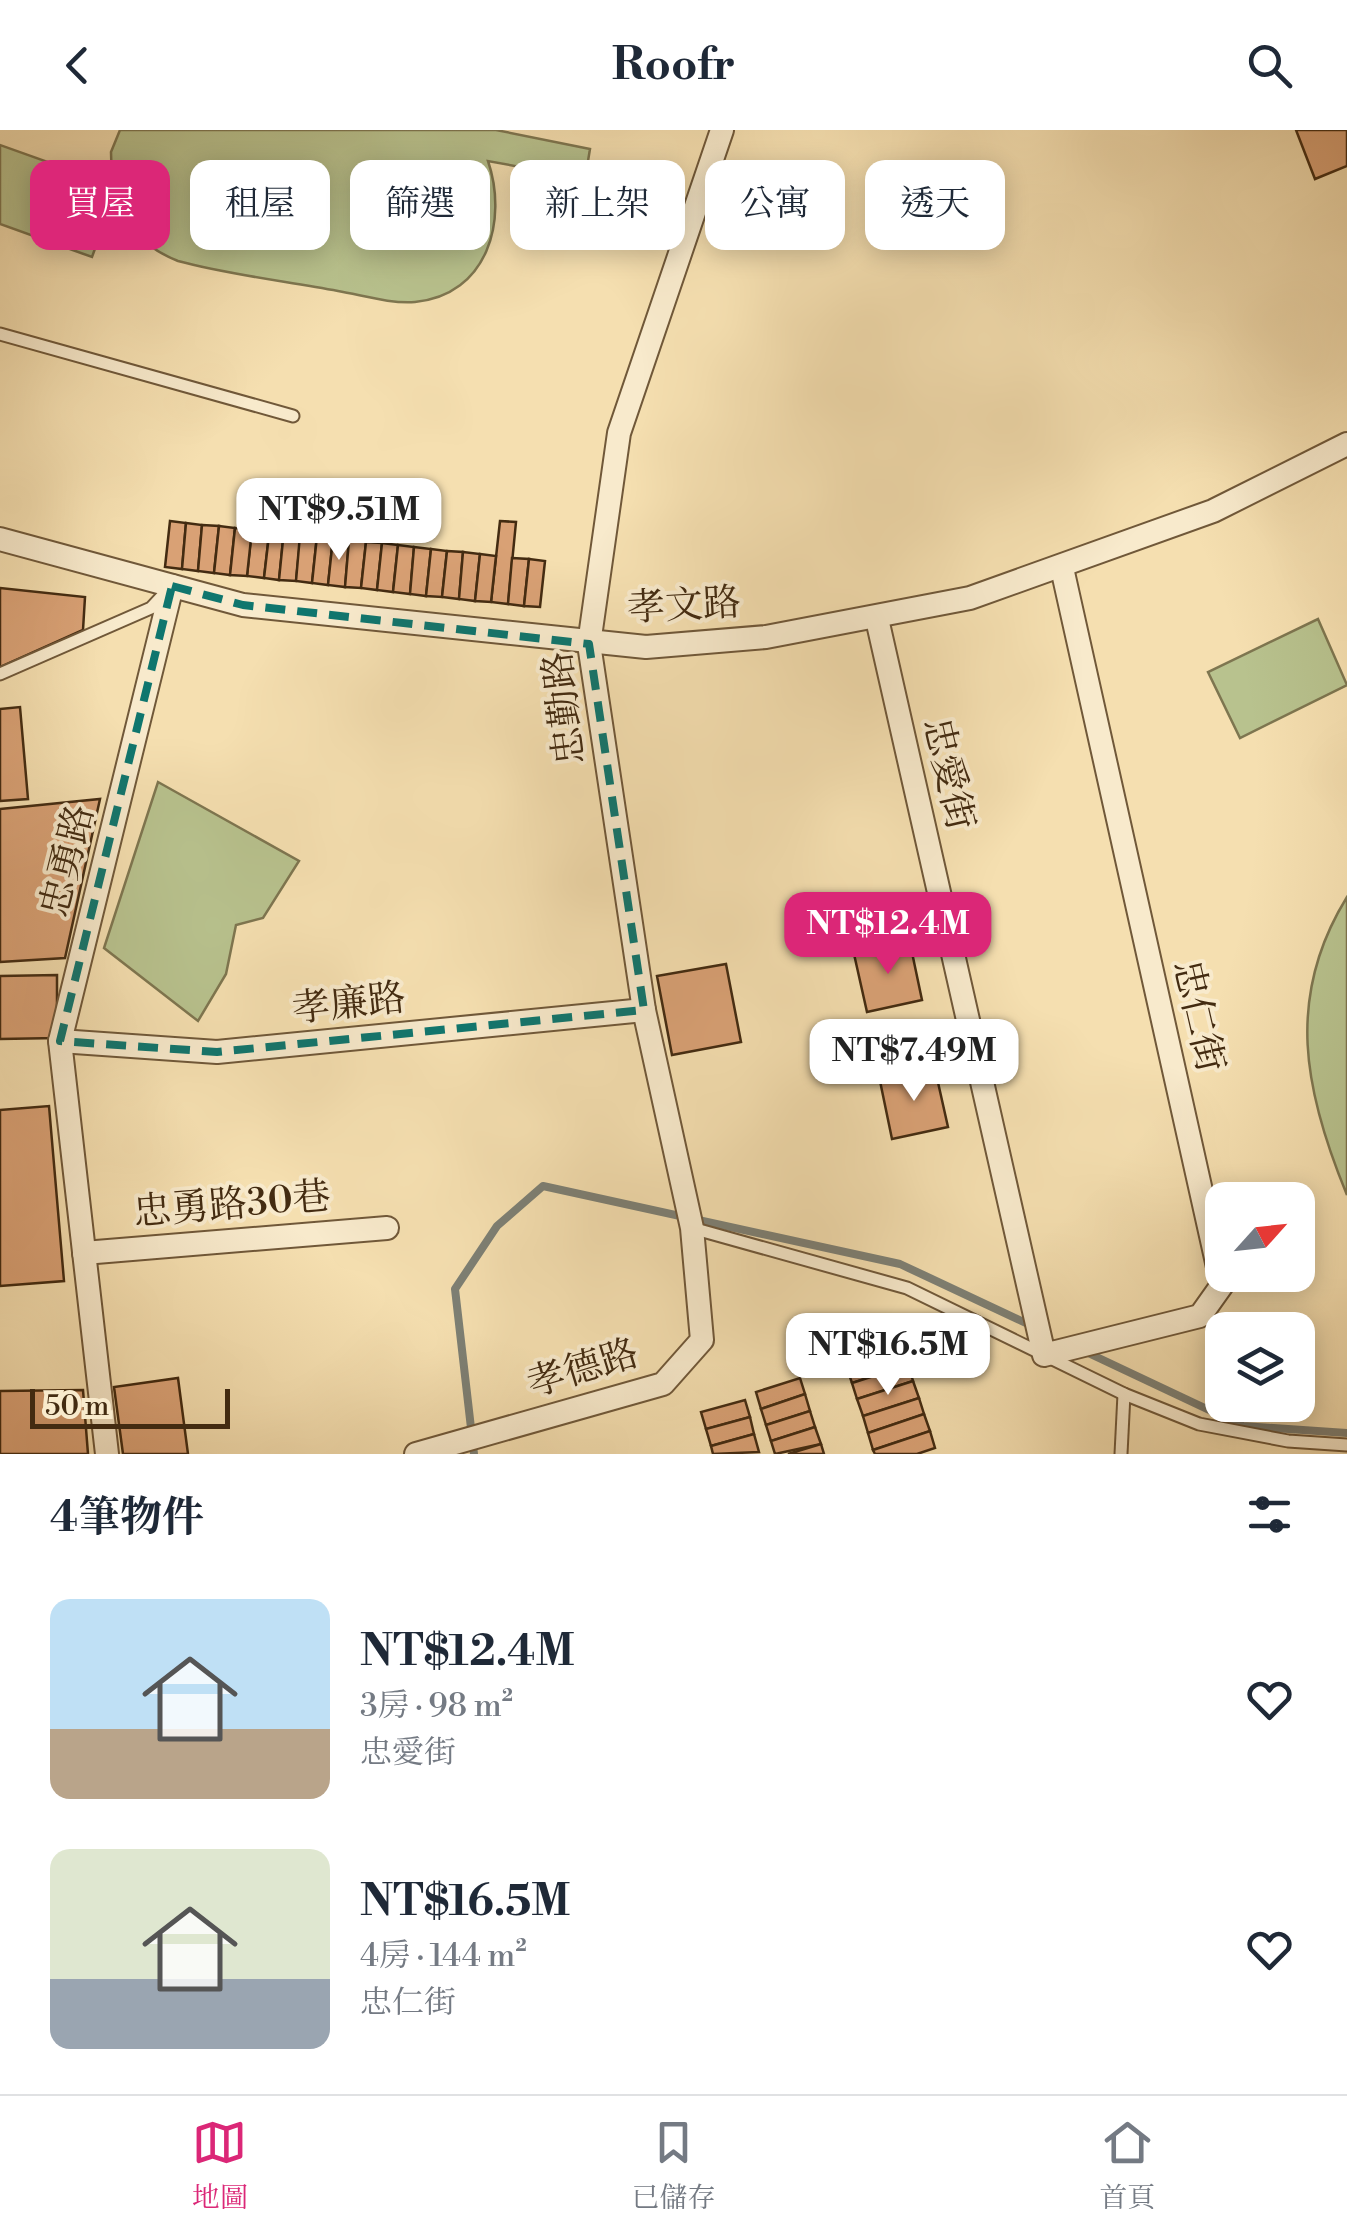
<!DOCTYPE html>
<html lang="zh-TW">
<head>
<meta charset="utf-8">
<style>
  body { margin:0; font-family:"Libre Bodoni","Noto Serif TC",serif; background:#f2f2f3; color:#1f2937; height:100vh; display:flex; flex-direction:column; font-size:38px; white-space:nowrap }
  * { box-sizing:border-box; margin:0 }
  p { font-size:32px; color:#747a83 }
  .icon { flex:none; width:55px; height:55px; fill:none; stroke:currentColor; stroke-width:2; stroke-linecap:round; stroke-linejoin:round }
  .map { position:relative; height:1324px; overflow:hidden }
  .drawer { display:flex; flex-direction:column; background:#fff; flex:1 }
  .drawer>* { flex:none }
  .hud { position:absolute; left:30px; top:30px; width:1288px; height:90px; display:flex; gap:20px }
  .needle { width:65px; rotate:63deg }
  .buttons { position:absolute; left:1205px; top:1052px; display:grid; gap:20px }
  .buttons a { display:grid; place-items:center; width:110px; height:110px; border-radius:20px; background:#fff; box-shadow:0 5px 25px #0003; font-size:50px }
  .scale { position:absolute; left:30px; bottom:25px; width:200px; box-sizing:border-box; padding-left:10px; border:5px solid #432b11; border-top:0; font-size:28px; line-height:35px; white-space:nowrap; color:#432b11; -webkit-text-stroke:8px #f8eacc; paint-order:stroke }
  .price { position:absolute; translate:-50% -85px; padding:0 22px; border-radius:20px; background:#fff; color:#222; font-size:32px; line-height:65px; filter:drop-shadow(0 2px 5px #0008) }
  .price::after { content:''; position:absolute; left:50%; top:60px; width:30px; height:22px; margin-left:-15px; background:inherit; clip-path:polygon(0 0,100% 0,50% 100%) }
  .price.current { background:#db2777; color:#fff }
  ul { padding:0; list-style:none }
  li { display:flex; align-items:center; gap:30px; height:250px; padding:0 50px }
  li span { display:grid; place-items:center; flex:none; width:280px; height:200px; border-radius:20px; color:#555 }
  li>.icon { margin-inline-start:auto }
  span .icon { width:120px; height:120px; fill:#fffc; stroke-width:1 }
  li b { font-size:42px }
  h2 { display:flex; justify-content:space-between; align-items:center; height:120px; padding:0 50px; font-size:42px }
  .pill { padding:0 35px; border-radius:20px; background:#fff; box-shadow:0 5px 25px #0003; font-size:35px; line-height:90px }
  .pill.current { background:#db2777; color:#fff }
  header { display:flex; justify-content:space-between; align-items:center; height:130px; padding:0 50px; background:#fff; font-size:45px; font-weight:700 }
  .dock { display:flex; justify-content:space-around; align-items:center; height:140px; border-top:2px solid #e0e1e3; background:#fff; font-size:28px; color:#747a83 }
  .dock a { display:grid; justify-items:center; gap:5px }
  .dock .current { color:#db2777 }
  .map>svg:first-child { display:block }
  .green { fill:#b8c28e; stroke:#7e7650; stroke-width:2.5 }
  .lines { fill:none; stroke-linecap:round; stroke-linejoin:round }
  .stream { stroke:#7d8075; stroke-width:8 }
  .building { fill:#d9a175; stroke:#432b11; stroke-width:2.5 }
  .service-casing { stroke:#705839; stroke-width:15 }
  .minor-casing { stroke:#705839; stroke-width:26 }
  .service { stroke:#f8eacc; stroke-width:11 }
  .minor { stroke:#f8eacc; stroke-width:22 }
  .marked { fill:none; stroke:#0f766e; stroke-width:8; stroke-dasharray:20 12; stroke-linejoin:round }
  .labels { text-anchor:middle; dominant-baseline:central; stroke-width:8; stroke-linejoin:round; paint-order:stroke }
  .street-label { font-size:38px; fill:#432b11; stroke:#f8eacc }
</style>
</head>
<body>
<header><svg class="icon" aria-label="back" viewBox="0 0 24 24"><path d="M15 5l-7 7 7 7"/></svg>Roofr<svg class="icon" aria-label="search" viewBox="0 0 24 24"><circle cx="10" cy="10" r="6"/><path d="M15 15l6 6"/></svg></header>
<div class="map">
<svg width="1347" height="1324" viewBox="0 0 1347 1324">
  <rect width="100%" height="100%" fill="#f5dfb0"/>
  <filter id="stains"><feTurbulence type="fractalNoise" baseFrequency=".002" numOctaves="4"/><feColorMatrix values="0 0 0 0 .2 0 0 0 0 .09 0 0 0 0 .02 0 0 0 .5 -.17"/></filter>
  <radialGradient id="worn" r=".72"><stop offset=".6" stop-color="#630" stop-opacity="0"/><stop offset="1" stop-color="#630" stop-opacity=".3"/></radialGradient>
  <g class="green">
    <path d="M120 0H496L590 19 585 49 488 31C508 90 488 165 415 172 390 174 362 165 338 161 285 151 230 145 178 131 145 118 127 98 114 66L92 127 0 94V15L112 55 111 22Z"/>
    <path d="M1318 489 1347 555 1240 608 1208 542Z"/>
    <path d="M158 652 299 731 263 788 236 795 226 844 198 891 104 818Z"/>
    <path d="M1347 767V1065C1304 961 1285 867 1347 767Z"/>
  </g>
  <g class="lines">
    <g class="stream">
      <path d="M1084 1221 1243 1296 1347 1303"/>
      <path d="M474 1324 455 1159 497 1096 543 1056 900 1134 1030 1195"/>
    </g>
  </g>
  <g class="building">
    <path d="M1296 0H1347V36L1315 49Z"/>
    <path d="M254 377 272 379 264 448 247 446Z"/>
    <path d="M272 379 286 380 279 450 264 448Z"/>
    <path d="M286 380 303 382 296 451 279 450Z"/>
    <path d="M170 391 186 393 182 439 165 437Z"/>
    <path d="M500 391 516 392 508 474 491 472Z"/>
    <path d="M186 393 202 395 198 441 182 439Z"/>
    <path d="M202 395 219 396 214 443 198 441Z"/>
    <path d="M219 396 235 398 230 445 214 443Z"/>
    <path d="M235 398 252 400 247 446 230 445Z"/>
    <path d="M300 405 317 406 312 453 296 451Z"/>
    <path d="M317 406 333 408 328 455 312 453Z"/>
    <path d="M333 408 349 410 345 457 328 455Z"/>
    <path d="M349 410 366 412 361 458 345 457Z"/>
    <path d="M366 412 382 413 377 460 361 458Z"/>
    <path d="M382 413 398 415 393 462 377 460Z"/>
    <path d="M398 415 414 417 410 464 393 462Z"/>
    <path d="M414 417 431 419 426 466 410 464Z"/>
    <path d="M431 419 447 421 442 467 426 466Z"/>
    <path d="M447 421 463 422 459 469 442 467Z"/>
    <path d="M463 422 480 424 475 471 459 469Z"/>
    <path d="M480 424 496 426 491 472 475 471Z"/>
    <path d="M512 428 529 429 524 476 508 474Z"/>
    <path d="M529 429 545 431 540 477 524 476Z"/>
    <path d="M0 458 85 467 83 500 0 537Z"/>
    <path d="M20 577 28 669 0 671V579Z"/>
    <path d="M100 669 65 828 0 832V679Z"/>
    <path d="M910 813 922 870 867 882 854 824Z"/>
    <path d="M726 834 741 912 672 925 657 846Z"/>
    <path d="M57 845V908L0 909V846Z"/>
    <path d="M935 939 948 997 892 1009 880 951Z"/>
    <path d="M49 976 64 1151 0 1156V980Z"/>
    <path d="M902 1218 908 1235 852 1253 846 1236Z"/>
    <path d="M908 1235 913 1251 857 1269 852 1253Z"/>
    <path d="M178 1248 188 1324H123L114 1257Z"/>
    <path d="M800 1248 805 1264 761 1279 756 1262Z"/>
    <path d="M913 1251 919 1268 863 1286 857 1269Z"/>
    <path d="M83 1260 88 1324H0V1261Z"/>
    <path d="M805 1264 810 1281 766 1295 761 1279Z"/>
    <path d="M919 1268 924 1284 868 1303 863 1286Z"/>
    <path d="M745 1270 750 1287 706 1299 701 1282Z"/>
    <path d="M810 1281 815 1297 771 1311 766 1295Z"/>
    <path d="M924 1284 930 1301 873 1320 868 1303Z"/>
    <path d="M750 1287 754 1304 711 1316 706 1299Z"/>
    <path d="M815 1297 821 1314 775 1324 771 1311Z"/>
    <path d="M930 1301 935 1318 917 1324H875L873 1320Z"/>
    <path d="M754 1304 759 1322 713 1324 711 1316Z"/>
    <path d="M821 1314 824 1324H788Z"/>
  </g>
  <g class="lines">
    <defs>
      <g id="service">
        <path d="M0 204 293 286"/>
        <path d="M0 544 151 478 165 463"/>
        <path d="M692 1098 907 1158 1124 1264 1199 1294 1288 1311 1347 1315"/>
        <path d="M1121 1324 1124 1264"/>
      </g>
      <g id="minor">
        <path d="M0 409 243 475 646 517 766 507 970 468 1213 381 1347 314"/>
        <path d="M877 489 1044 1225 1200 1186 1222 1155 1062 438"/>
        <path d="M60 911 217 922 644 880"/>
        <path d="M84 1123 387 1098"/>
        <path d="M107 1324 60 911 172 456"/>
        <path d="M416 1324 663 1254 702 1210 692 1098 644 880 589 514 619 303 722 0"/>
      </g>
    </defs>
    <use href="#service" class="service-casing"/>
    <use href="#minor" class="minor-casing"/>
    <use href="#service" class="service"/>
    <use href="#minor" class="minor"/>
  </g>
  <path class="marked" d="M172 456 243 475 589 514 644 880 217 922 60 911Z"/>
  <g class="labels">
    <g class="street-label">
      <text transform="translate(684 476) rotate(-3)">孝文路</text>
      <text transform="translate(565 578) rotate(-97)">忠勤路</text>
      <text transform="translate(948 644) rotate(77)">忠愛街</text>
      <text transform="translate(68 731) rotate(-76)">忠勇路</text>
      <text transform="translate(349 874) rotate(-6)">孝廉路</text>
      <text transform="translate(1198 886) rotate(77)">忠仁街</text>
      <text transform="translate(232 1075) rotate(-5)">忠勇路30巷</text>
      <text transform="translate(583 1239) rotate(-17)">孝德路</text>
    </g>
  </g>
  <rect width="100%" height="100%" filter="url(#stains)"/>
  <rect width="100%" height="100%" fill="url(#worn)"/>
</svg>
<div class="buttons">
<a><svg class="needle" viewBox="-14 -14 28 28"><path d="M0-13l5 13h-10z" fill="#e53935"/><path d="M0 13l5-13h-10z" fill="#747a83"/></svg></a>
<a><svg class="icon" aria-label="layers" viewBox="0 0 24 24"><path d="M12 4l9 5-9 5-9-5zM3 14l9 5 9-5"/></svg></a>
</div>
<div class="scale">50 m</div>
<b class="price" style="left:339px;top:433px">NT$9.51M</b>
<b class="price current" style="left:888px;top:847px">NT$12.4M</b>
<b class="price" style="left:914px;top:974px">NT$7.49M</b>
<b class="price" style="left:888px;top:1268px">NT$16.5M</b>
<div class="hud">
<a class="pill current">買屋</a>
<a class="pill">租屋</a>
<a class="pill">篩選</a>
<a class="pill">新上架</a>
<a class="pill">公寓</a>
<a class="pill">透天</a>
</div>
</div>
<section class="drawer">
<h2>4筆物件<svg class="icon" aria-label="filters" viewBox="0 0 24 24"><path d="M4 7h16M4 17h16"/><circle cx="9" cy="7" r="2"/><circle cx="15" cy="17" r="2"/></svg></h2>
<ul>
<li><span style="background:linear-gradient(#bfe0f5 65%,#b9a48a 0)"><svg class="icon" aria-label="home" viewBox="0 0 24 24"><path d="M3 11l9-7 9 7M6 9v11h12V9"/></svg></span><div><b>NT$12.4M</b><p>3房 · 98 m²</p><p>忠愛街</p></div><svg class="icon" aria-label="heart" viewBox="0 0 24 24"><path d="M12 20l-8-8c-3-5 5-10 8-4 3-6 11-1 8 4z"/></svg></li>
<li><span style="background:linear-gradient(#dfe7d0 65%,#9aa5b1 0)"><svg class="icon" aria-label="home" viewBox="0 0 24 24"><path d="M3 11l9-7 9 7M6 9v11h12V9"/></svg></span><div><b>NT$16.5M</b><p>4房 · 144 m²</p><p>忠仁街</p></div><svg class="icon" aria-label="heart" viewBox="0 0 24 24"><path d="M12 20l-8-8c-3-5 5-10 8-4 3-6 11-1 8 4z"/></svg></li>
</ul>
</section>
<nav class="dock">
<a class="current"><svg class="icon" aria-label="map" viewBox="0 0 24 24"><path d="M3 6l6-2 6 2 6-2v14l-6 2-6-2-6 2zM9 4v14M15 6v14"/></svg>地圖</a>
<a><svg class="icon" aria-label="saved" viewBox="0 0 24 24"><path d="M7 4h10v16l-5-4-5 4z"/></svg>已儲存</a>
<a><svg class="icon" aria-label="home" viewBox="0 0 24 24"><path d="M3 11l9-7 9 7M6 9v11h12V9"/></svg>首頁</a>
</nav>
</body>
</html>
